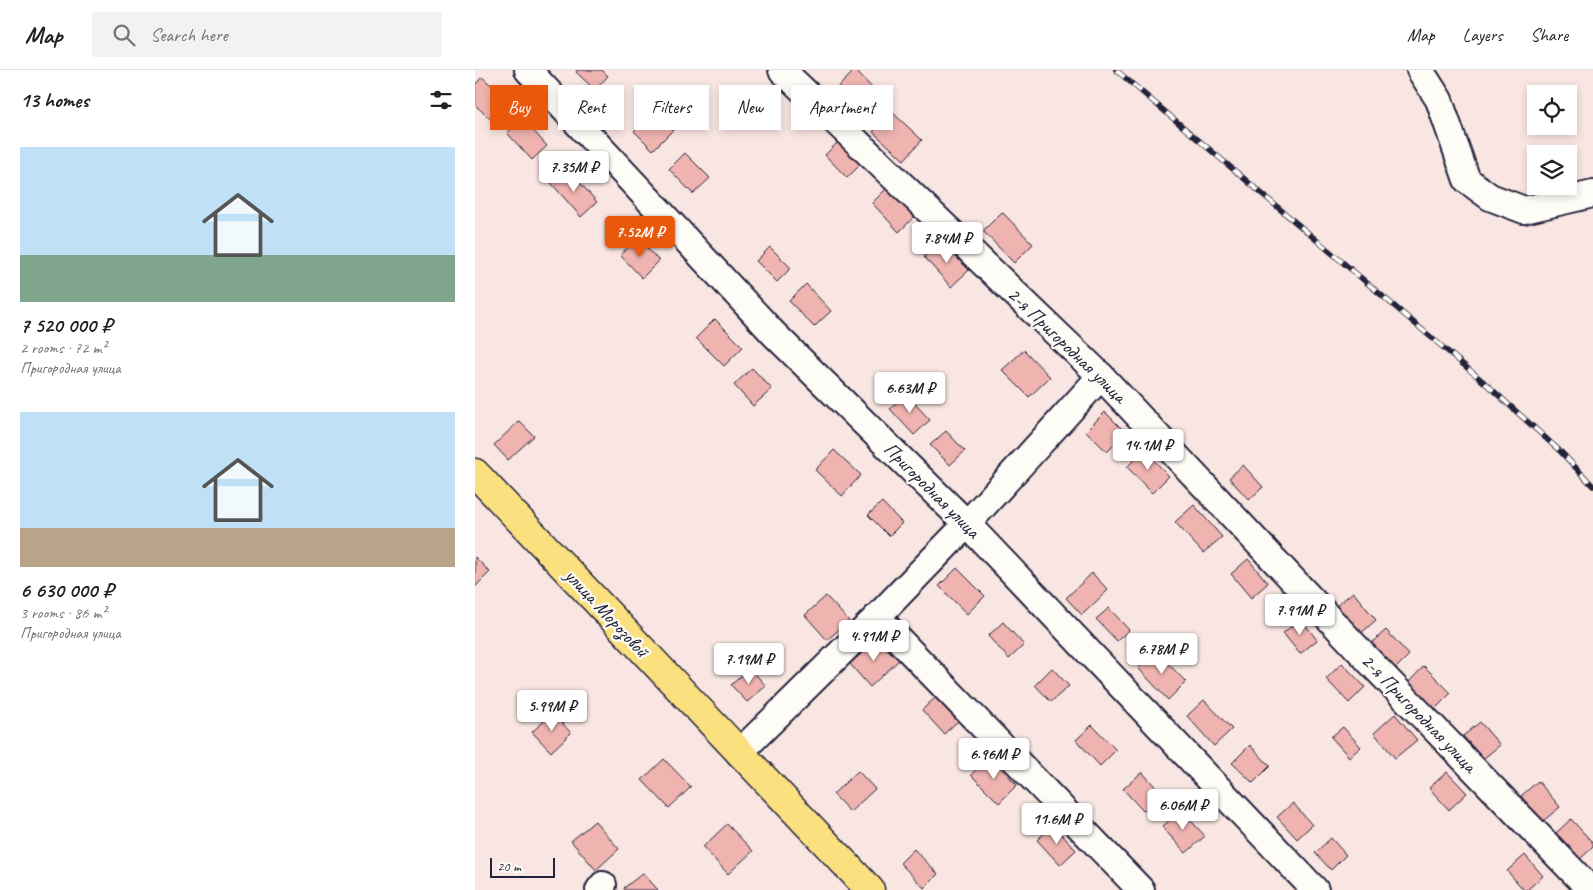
<!DOCTYPE html>
<html lang="en">
<head>
<meta charset="utf-8">
<style>
  body { margin:0; font-family:Caveat,sans-serif; background:#f2f2f2; color:#202124; height:100vh; display:flex; flex-direction:column; font-size:19px; white-space:nowrap }
  * { box-sizing:border-box; margin:0 }
  p { font-size:16px; color:#757577 }
  .icon { flex:none; width:28px; height:28px; fill:none; stroke:currentColor; stroke-width:2; stroke-linecap:round; stroke-linejoin:round }
  .map { position:relative; flex:1; overflow:hidden }
  .details { display:flex; flex-direction:column; background:#fff; width:475px }
  .details>* { flex:none }
  .banner { position:absolute; left:15px; top:15px; width:475px; height:45px; display:flex; gap:10px }
  .buttons { position:absolute; left:1052px; top:15px; display:grid; gap:10px }
  .buttons a { display:grid; place-items:center; width:50px; height:50px; border-radius:0px; background:#fff; box-shadow:0 2px 8px #0003; font-size:25px }
  .scale { position:absolute; left:15px; bottom:12px; width:65px; box-sizing:border-box; padding-left:5px; border:2px solid #22223b; border-top:0; font-size:14px; line-height:18px; white-space:nowrap; color:#22223b; -webkit-text-stroke:4px #fdfcf7; paint-order:stroke }
  .price { position:absolute; translate:-50% -42px; padding:0 11px; border-radius:5px; background:#fff; color:#222; font-size:16px; line-height:32px; filter:drop-shadow(0 1px 2px #0008) }
  .price::after { content:''; position:absolute; left:50%; top:30px; width:15px; height:11px; margin-left:-8px; background:inherit; clip-path:polygon(0 0,100% 0,50% 100%) }
  .price.selected { background:#ea580c; color:#fff }
  ul { padding:0; list-style:none }
  li { display:grid; align-content:center; gap:10px; height:265px; padding:0 20px }
  li span { display:grid; place-items:center; height:155px; border-radius:0px; color:#555 }
  li>.icon { margin-inline-start:auto }
  span .icon { width:90px; height:90px; fill:#fffc; stroke-width:1 }
  li b { font-size:21px }
  h2 { display:flex; justify-content:space-between; align-items:center; height:60px; padding:0 20px; font-size:21px }
  .chip { padding:0 18px; border-radius:0px; background:#fff; box-shadow:0 2px 8px #0003; font-size:18px; line-height:45px }
  .chip.selected { background:#ea580c; color:#fff }
  header { display:flex; align-items:center; gap:30px; box-sizing:border-box; height:70px; padding:0 25px; background:#fff; border-bottom:1px solid #e0e0e0 }
  header strong { font-size:24px }
  nav { display:flex; gap:28px; margin-inline-start:auto; font-size:18px }
  .search { width:350px; height:45px; background:#f2f2f2; display:flex; align-items:center; gap:12px; box-sizing:border-box; padding:0 18px; border-radius:0px; color:#757577; font-size:19px }
  main { display:flex; flex:1; min-height:0 }
  .map>svg:first-child { display:block }
  .building { fill:#efb3b0; stroke:#22223b }
  .lines { fill:none; stroke-linecap:round; stroke-linejoin:round }
  .minor-casing { stroke:#22223b; stroke-width:30 }
  .major-casing { stroke:#22223b; stroke-width:31 }
  .minor { stroke:#fdfcf7; stroke-width:26 }
  .major { stroke:#fbe080; stroke-width:28 }
  .rail-casing { stroke:#22223b; stroke-width:5.5 }
  .rail { stroke:#fdfcf7; stroke-width:4; stroke-dasharray:11; stroke-linecap:butt }
  .labels { text-anchor:middle; dominant-baseline:central; stroke-width:4.5; stroke-linejoin:round; paint-order:stroke }
  .street-label { font-size:20px; fill:#22223b; stroke:#fdfcf7 }
</style>
</head>
<body>
<header>
<strong>Map</strong>
<div class="search"><svg class="icon" aria-label="search" viewBox="0 0 24 24"><circle cx="10" cy="10" r="6"/><path d="M15 15l6 6"/></svg>Search here</div>
<nav><a>Map</a><a>Layers</a><a>Share</a></nav>
</header>
<main>
<section class="details">
<h2>13 homes<svg class="icon" aria-label="filters" viewBox="0 0 24 24"><path d="M4 7h16M4 17h16"/><circle cx="9" cy="7" r="2"/><circle cx="15" cy="17" r="2"/></svg></h2>
<ul>
<li><span style="background:linear-gradient(#bfe0f5 70%,#7fa58c 0)"><svg class="icon" aria-label="home" viewBox="0 0 24 24"><path d="M3 11l9-7 9 7M6 9v11h12V9"/></svg></span><div><b>7 520 000 ₽</b><p>2 rooms · 72 m²</p><p>Пригородная улица</p></div></li>
<li><span style="background:linear-gradient(#bfe0f5 75%,#b9a48a 0)"><svg class="icon" aria-label="home" viewBox="0 0 24 24"><path d="M3 11l9-7 9 7M6 9v11h12V9"/></svg></span><div><b>6 630 000 ₽</b><p>3 rooms · 86 m²</p><p>Пригородная улица</p></div></li>
</ul>
</section>
<div class="map">
<svg width="1118" height="820" viewBox="0 0 1118 820">
  <rect width="100%" height="100%" fill="#f9e6e2"/>
  <filter id="ink" filterUnits="userSpaceOnUse"><feTurbulence type="fractalNoise" baseFrequency=".02" numOctaves="2"/><feDisplacementMap in="SourceGraphic" scale="10" xChannelSelector="R" yChannelSelector="G"/><feConvolveMatrix kernelMatrix="1 2 1 2 8 2 1 2 1" color-interpolation-filters="sRGB"/></filter>
  <g filter="url(#ink)">
    <g class="building">
      <path d="M102 0H127L133 6 120 20 101 2Z"/>
      <path d="M380 0 402 23 383 42 361 19Z"/>
      <path d="M7 7 38 34 21 54 0 35V15Z"/>
      <path d="M184 37 202 56 178 80 159 61Z"/>
      <path d="M417 42 447 70 429 90 398 62Z"/>
      <path d="M48 49 72 76 57 90 32 63Z"/>
      <path d="M365 70 387 93 372 108 350 85Z"/>
      <path d="M210 83 235 108 218 124 194 99Z"/>
      <path d="M92 98 122 132 106 147 76 113Z"/>
      <path d="M414 116 442 144 424 162 397 133Z"/>
      <path d="M527 142 558 174 539 193 508 161Z"/>
      <path d="M163 168 184 191 167 208 145 185Z"/>
      <path d="M467 170 494 200 476 217 449 187Z"/>
      <path d="M295 177 316 198 302 212 281 191Z"/>
      <path d="M331 214 356 241 339 257 314 231Z"/>
      <path d="M240 249 268 277 249 296 221 268Z"/>
      <path d="M549 280 575 307 554 327 527 300Z"/>
      <path d="M277 298 297 319 278 336 259 315Z"/>
      <path d="M431 324 455 350 439 365 415 339Z"/>
      <path d="M630 342 651 363 632 382 611 361Z"/>
      <path d="M44 351 59 366 33 390 19 375Z"/>
      <path d="M471 361 490 381 475 395 455 375Z"/>
      <path d="M359 380 386 405 367 426 340 400Z"/>
      <path d="M669 380 694 406 677 423 652 397Z"/>
      <path d="M768 395 788 417 774 430 754 408Z"/>
      <path d="M407 432 427 453 414 466 393 445Z"/>
      <path d="M719 435 747 467 728 483 700 452Z"/>
      <path d="M0 487 15 502 0 517Z"/>
      <path d="M773 489 793 513 776 528 756 504Z"/>
      <path d="M482 498 510 526 492 544 464 516Z"/>
      <path d="M617 503 633 520 607 545 591 528Z"/>
      <path d="M878 522 901 550 883 566 859 538Z"/>
      <path d="M351 526 374 551 352 570 330 545Z"/>
      <path d="M634 538 654 560 642 571 621 549Z"/>
      <path d="M826 549 842 570 825 584 808 563Z"/>
      <path d="M528 552 549 575 534 589 513 566Z"/>
      <path d="M911 560 934 585 916 603 892 577Z"/>
      <path d="M404 567 424 590 395 617 375 594Z"/>
      <path d="M681 581 711 612 693 630 663 598Z"/>
      <path d="M867 593 890 617 874 633 851 609Z"/>
      <path d="M949 596 976 623 958 641 931 615Z"/>
      <path d="M275 598 291 616 272 632 256 615Z"/>
      <path d="M577 598 594 616 576 632 560 615Z"/>
      <path d="M462 626 484 650 469 664 447 640Z"/>
      <path d="M729 630 757 659 739 676 712 646Z"/>
      <path d="M78 643 96 663 76 682 57 662Z"/>
      <path d="M920 644 942 670 920 688 899 663Z"/>
      <path d="M1005 652 1025 675 1008 689 988 666Z"/>
      <path d="M617 655 641 680 625 696 601 670Z"/>
      <path d="M868 657 886 677 874 687 856 667Z"/>
      <path d="M775 675 795 696 778 713 757 693Z"/>
      <path d="M514 686 542 715 524 733 496 705Z"/>
      <path d="M189 689 216 717 194 738 167 710Z"/>
      <path d="M383 701 400 719 375 742 358 724Z"/>
      <path d="M667 702 687 724 668 741 648 719Z"/>
      <path d="M972 702 992 723 974 740 954 718Z"/>
      <path d="M1063 711 1085 737 1067 752 1046 726Z"/>
      <path d="M818 733 837 755 822 769 802 747Z"/>
      <path d="M706 740 730 766 711 783 687 757Z"/>
      <path d="M1096 749 1118 773V777L1104 790 1081 763Z"/>
      <path d="M120 751 144 779 121 800 96 771Z"/>
      <path d="M252 754 278 781 253 804 228 777Z"/>
      <path d="M578 755 601 780 585 795 562 770Z"/>
      <path d="M856 768 871 785 856 800 840 783Z"/>
      <path d="M439 779 463 804 449 818 425 793Z"/>
      <path d="M1050 785 1068 806 1052 820H1049L1032 801Z"/>
      <path d="M168 803 183 820H150L149 818Z"/>
    </g>
    <g class="lines">
      <defs>
        <g id="minor">
          <path d="M53 0 299 264 492 454 840 820"/>
          <path d="M307 0 626 306 897 594 1116 820"/>
          <path d="M945 0 964 30 992 110 1015 127 1049 140 1118 124"/>
          <path d="M402 547 666 820"/>
          <path d="M264 683 402 547 492 454 626 306"/>
          <path d="M124 820 128 815"/>
        </g>
        <path id="major" d="M0 403 395 820"/>
      </defs>
      <use href="#minor" class="minor-casing"/>
      <use href="#major" class="major-casing"/>
      <use href="#minor" class="minor"/>
      <use href="#major" class="major"/>
      <defs>
        <path id="rail" d="M641 0 1010 313 1086 382 1118 416"/>
      </defs>
      <use href="#rail" class="rail-casing"/>
      <use href="#rail" class="rail"/>
    </g>
  </g>
  <g class="labels">
    <g class="street-label">
      <text transform="translate(592 275) rotate(44)">2-я Пригородная улица</text>
      <text transform="translate(457 420) rotate(45)">Пригородная улица</text>
      <text transform="translate(132 543) rotate(47)">улица Морозовой</text>
      <text transform="translate(944 643) rotate(46)">2-я Пригородная улица</text>
    </g>
  </g>
</svg>
<div class="buttons">
<a><svg class="icon" aria-label="locate" viewBox="0 0 24 24"><circle cx="12" cy="12" r="6"/><path d="M12 2v4M12 18v4M2 12h4M18 12h4"/></svg></a>
<a><svg class="icon" aria-label="layers" viewBox="0 0 24 24"><path d="M12 4l9 5-9 5-9-5zM3 14l9 5 9-5"/></svg></a>
</div>
<div class="scale">20 m</div>
<b class="price" style="left:99px;top:123px">7.35M ₽</b>
<b class="price selected" style="left:165px;top:188px">7.52M ₽</b>
<b class="price" style="left:472px;top:194px">7.84M ₽</b>
<b class="price" style="left:435px;top:344px">6.63M ₽</b>
<b class="price" style="left:673px;top:401px">14.1M ₽</b>
<b class="price" style="left:825px;top:566px">7.91M ₽</b>
<b class="price" style="left:399px;top:592px">4.91M ₽</b>
<b class="price" style="left:687px;top:605px">6.78M ₽</b>
<b class="price" style="left:274px;top:615px">7.19M ₽</b>
<b class="price" style="left:77px;top:662px">5.99M ₽</b>
<b class="price" style="left:519px;top:710px">6.96M ₽</b>
<b class="price" style="left:708px;top:761px">6.06M ₽</b>
<b class="price" style="left:582px;top:775px">11.6M ₽</b>
<div class="banner">
<a class="chip selected">Buy</a>
<a class="chip">Rent</a>
<a class="chip">Filters</a>
<a class="chip">New</a>
<a class="chip">Apartment</a>
</div>
</div>
</main>
</body>
</html>
